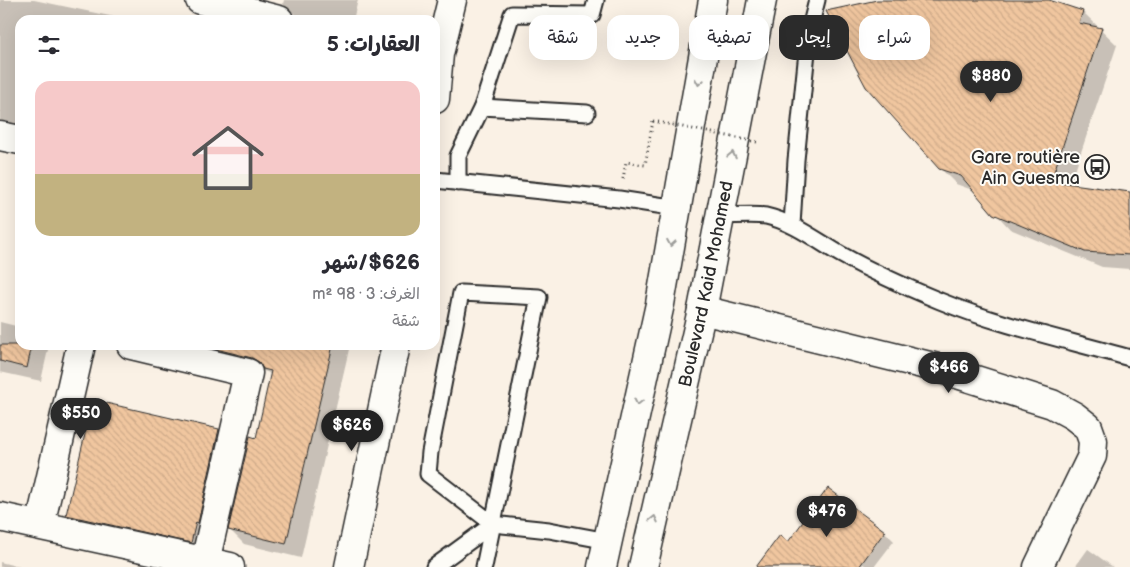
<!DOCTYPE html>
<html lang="ar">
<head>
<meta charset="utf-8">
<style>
  body { margin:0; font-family:"Balsamiq Sans","Playpen Sans Arabic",sans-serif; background:#f2f2f3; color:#2b2b33; direction:rtl; height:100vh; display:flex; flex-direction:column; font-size:19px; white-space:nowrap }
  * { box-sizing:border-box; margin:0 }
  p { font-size:16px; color:#7c7c81 }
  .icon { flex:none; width:28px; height:28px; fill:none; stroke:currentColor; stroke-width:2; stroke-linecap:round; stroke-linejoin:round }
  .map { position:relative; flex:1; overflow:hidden; direction:ltr }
  .side { position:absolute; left:15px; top:15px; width:425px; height:335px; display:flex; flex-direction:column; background:#fff; border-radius:15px; box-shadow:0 5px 20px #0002; direction:rtl }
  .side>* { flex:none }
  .guide { position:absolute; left:455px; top:15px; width:475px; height:45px; direction:rtl; display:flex; gap:10px }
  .price { position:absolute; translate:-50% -42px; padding:0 11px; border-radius:18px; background:#2b2b2b; color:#fff; font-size:16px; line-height:32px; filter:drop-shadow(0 1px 2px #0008) }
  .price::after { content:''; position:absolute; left:50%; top:30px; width:15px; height:11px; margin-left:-8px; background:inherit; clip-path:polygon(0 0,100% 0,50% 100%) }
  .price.on { background:#222; color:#fff }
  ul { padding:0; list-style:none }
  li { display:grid; align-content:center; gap:10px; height:265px; padding:0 20px }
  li+li { border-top:1px solid #e1e1e2 }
  li span { display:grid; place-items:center; height:155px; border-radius:15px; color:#555 }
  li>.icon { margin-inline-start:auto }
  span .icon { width:90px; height:90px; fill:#fffc; stroke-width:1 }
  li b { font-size:21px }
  h2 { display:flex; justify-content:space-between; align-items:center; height:60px; padding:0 20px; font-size:21px }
  .pill { padding:0 18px; border-radius:15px; background:#fff; box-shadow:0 5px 20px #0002; font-size:18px; line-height:45px }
  .pill.on { background:#2b2b2b; color:#fff }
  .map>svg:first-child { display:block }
  .shadow { fill:#0003 }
  .building { fill:url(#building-back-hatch); stroke:#2b2b2b }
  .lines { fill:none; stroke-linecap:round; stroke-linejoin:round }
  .lane-casing { stroke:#2b2b2b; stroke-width:19 }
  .street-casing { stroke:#2b2b2b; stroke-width:31 }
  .primary-casing { stroke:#2b2b2b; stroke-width:31 }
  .path { stroke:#2b2b2b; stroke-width:3; stroke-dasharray:1 4; stroke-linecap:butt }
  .lane { stroke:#fdfcf7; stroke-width:15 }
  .street { stroke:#fdfcf7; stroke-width:28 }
  .primary { stroke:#fdfcf7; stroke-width:28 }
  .path-bridge { stroke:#2b2b2b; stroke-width:3; stroke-dasharray:1 4; stroke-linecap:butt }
  .oneway { stroke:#9e9e9b }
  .labels { text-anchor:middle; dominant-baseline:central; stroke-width:4; stroke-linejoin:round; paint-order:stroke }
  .poi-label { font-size:18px; fill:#2b2b2b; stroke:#fdfcf7; text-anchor:end }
  .street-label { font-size:18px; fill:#2b2b2b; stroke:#fdfcf7 }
</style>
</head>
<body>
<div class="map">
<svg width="1130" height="567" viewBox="0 0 1130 567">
  <defs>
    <pattern id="building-back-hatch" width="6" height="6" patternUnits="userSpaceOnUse" patternTransform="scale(1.25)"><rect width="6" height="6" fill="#f0c69f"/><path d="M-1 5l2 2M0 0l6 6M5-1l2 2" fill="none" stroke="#ceaa89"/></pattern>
  </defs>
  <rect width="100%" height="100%" fill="#faf1e5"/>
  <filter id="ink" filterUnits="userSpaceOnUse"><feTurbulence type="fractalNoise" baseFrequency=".02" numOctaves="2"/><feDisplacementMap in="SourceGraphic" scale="10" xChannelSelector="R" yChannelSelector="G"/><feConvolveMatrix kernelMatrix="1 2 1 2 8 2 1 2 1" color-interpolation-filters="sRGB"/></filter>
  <g filter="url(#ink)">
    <g class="shadow">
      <path d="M0 0H34L129 20H20V136L0 140Z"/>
      <path d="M284 0H358L353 20H301L283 4Z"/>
      <path d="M882 0H1045L1083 12 1117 45 1070 185 1130 194V269L1102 267 1010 229 975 191 956 184 940 168Z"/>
      <path d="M0 322 20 327V345H49L41 381 0 372Z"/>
      <path d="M155 345H350L301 558 244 544 230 530 257 439 271 375 267 372Z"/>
      <path d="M219 430 234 446 207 557 84 531 68 515Z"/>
      <path d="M828 490 885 532 894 541 874 567H867L863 564 861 567H758L788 543Z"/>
      <path d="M1088 549 1113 567H1075Z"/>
      <path d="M0 562 20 567H0Z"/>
    </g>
    <g class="building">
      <path d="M877 0H1049L1083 11 1079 23 1102 28 1051 181 1130 192V255L1085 252 993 214 961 176 939 169 866 87 826 11Z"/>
      <path d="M0 345H32L27 368 0 361Z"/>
      <path d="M200 345H333L286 544 228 530 250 436 256 438 271 371 263 369 259 362 252 358Z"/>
      <path d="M93 400 219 429 198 523 196 522 191 543 66 515Z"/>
      <path d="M828 488 885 531 859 567H756L780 535 788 542Z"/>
    </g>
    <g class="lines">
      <defs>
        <g id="lane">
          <path d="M482 107 512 14 592 15 596 0"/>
          <path d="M435 180 619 199 677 208"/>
          <path d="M458 183V156L482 107 587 113"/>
          <path d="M720 216C735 216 751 214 766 216 793 222 816 240 840 254 872 272 906 287 940 301 1001 326 1067 340 1130 358"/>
          <path d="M792 225 796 160 809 32 817 0"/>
          <path d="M493 524 549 530 608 541"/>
          <path d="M434 567 493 524 428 474 430 452 461 293 539 297 484 567"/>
        </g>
        <g id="street">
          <path d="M200 0 279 20"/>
          <path d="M435 99 439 54 452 0"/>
          <path d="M0 136 20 140"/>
          <path d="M702 310 938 368 1052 404 1074 416 1088 427 1093 441 1092 456 1038 567"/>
          <path d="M131 345 248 373 205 562"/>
          <path d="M0 517 230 567"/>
          <path d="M40 525 81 345"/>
          <path d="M349 567 396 345"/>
        </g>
        <g id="primary">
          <path d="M602 567 660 304 713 0"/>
          <path id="s1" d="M643 567 702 310 762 0"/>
        </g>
      </defs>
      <use href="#lane" class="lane-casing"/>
      <use href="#street" class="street-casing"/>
      <use href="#primary" class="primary-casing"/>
      <path class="path" d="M623 179 626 162 645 165 653 121"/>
      <use href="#lane" class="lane"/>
      <use href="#street" class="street"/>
      <use href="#primary" class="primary"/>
      <path class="path-bridge" d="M653 121 757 142"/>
    </g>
    <defs><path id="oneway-chevron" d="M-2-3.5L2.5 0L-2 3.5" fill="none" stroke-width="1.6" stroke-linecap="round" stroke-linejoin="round" transform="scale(1.25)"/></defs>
    <g class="oneway">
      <use href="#oneway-chevron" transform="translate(699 82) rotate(100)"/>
      <use href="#oneway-chevron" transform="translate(732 155) rotate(-79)"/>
      <use href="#oneway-chevron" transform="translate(671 243) rotate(100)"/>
      <use href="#oneway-chevron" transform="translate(638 402) rotate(102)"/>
      <use href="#oneway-chevron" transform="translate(654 519) rotate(-77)"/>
    </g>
  </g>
  <defs>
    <symbol id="bus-ring" viewBox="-11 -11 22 22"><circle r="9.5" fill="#fdfcf7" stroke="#2b2b2b" stroke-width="1.5"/><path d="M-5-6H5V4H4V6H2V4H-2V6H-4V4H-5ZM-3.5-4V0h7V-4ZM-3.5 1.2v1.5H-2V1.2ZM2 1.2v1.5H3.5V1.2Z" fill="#2b2b2b"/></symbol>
  </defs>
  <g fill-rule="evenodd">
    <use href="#bus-ring" x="1083" y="153" width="28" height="28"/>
  </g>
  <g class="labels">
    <g class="poi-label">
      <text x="1080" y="157">Gare routière<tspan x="1080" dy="21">Ain Guesma</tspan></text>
    </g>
    <g class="street-label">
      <text stroke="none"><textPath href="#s1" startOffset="290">Boulevard Kaid Mohamed</textPath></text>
    </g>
  </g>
</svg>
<b class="price" style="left:991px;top:103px">$880</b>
<b class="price" style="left:949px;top:394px">$466</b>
<b class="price" style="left:81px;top:440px">$550</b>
<b class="price on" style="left:352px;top:452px">$626</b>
<b class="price" style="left:827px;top:538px">$476</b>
<div class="guide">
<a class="pill">شراء</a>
<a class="pill on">إيجار</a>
<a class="pill">تصفية</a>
<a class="pill">جديد</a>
<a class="pill">شقة</a>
</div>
<section class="side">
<h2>العقارات: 5<svg class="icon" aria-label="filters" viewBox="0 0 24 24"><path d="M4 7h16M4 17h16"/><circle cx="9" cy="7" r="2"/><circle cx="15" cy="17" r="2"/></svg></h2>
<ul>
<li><span style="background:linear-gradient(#f6c9c9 60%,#c2b280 0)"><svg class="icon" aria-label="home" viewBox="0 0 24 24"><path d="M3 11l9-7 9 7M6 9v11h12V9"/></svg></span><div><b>$626/شهر</b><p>الغرف: 3 · 98 m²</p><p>شقة</p></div></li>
</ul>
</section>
</div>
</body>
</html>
